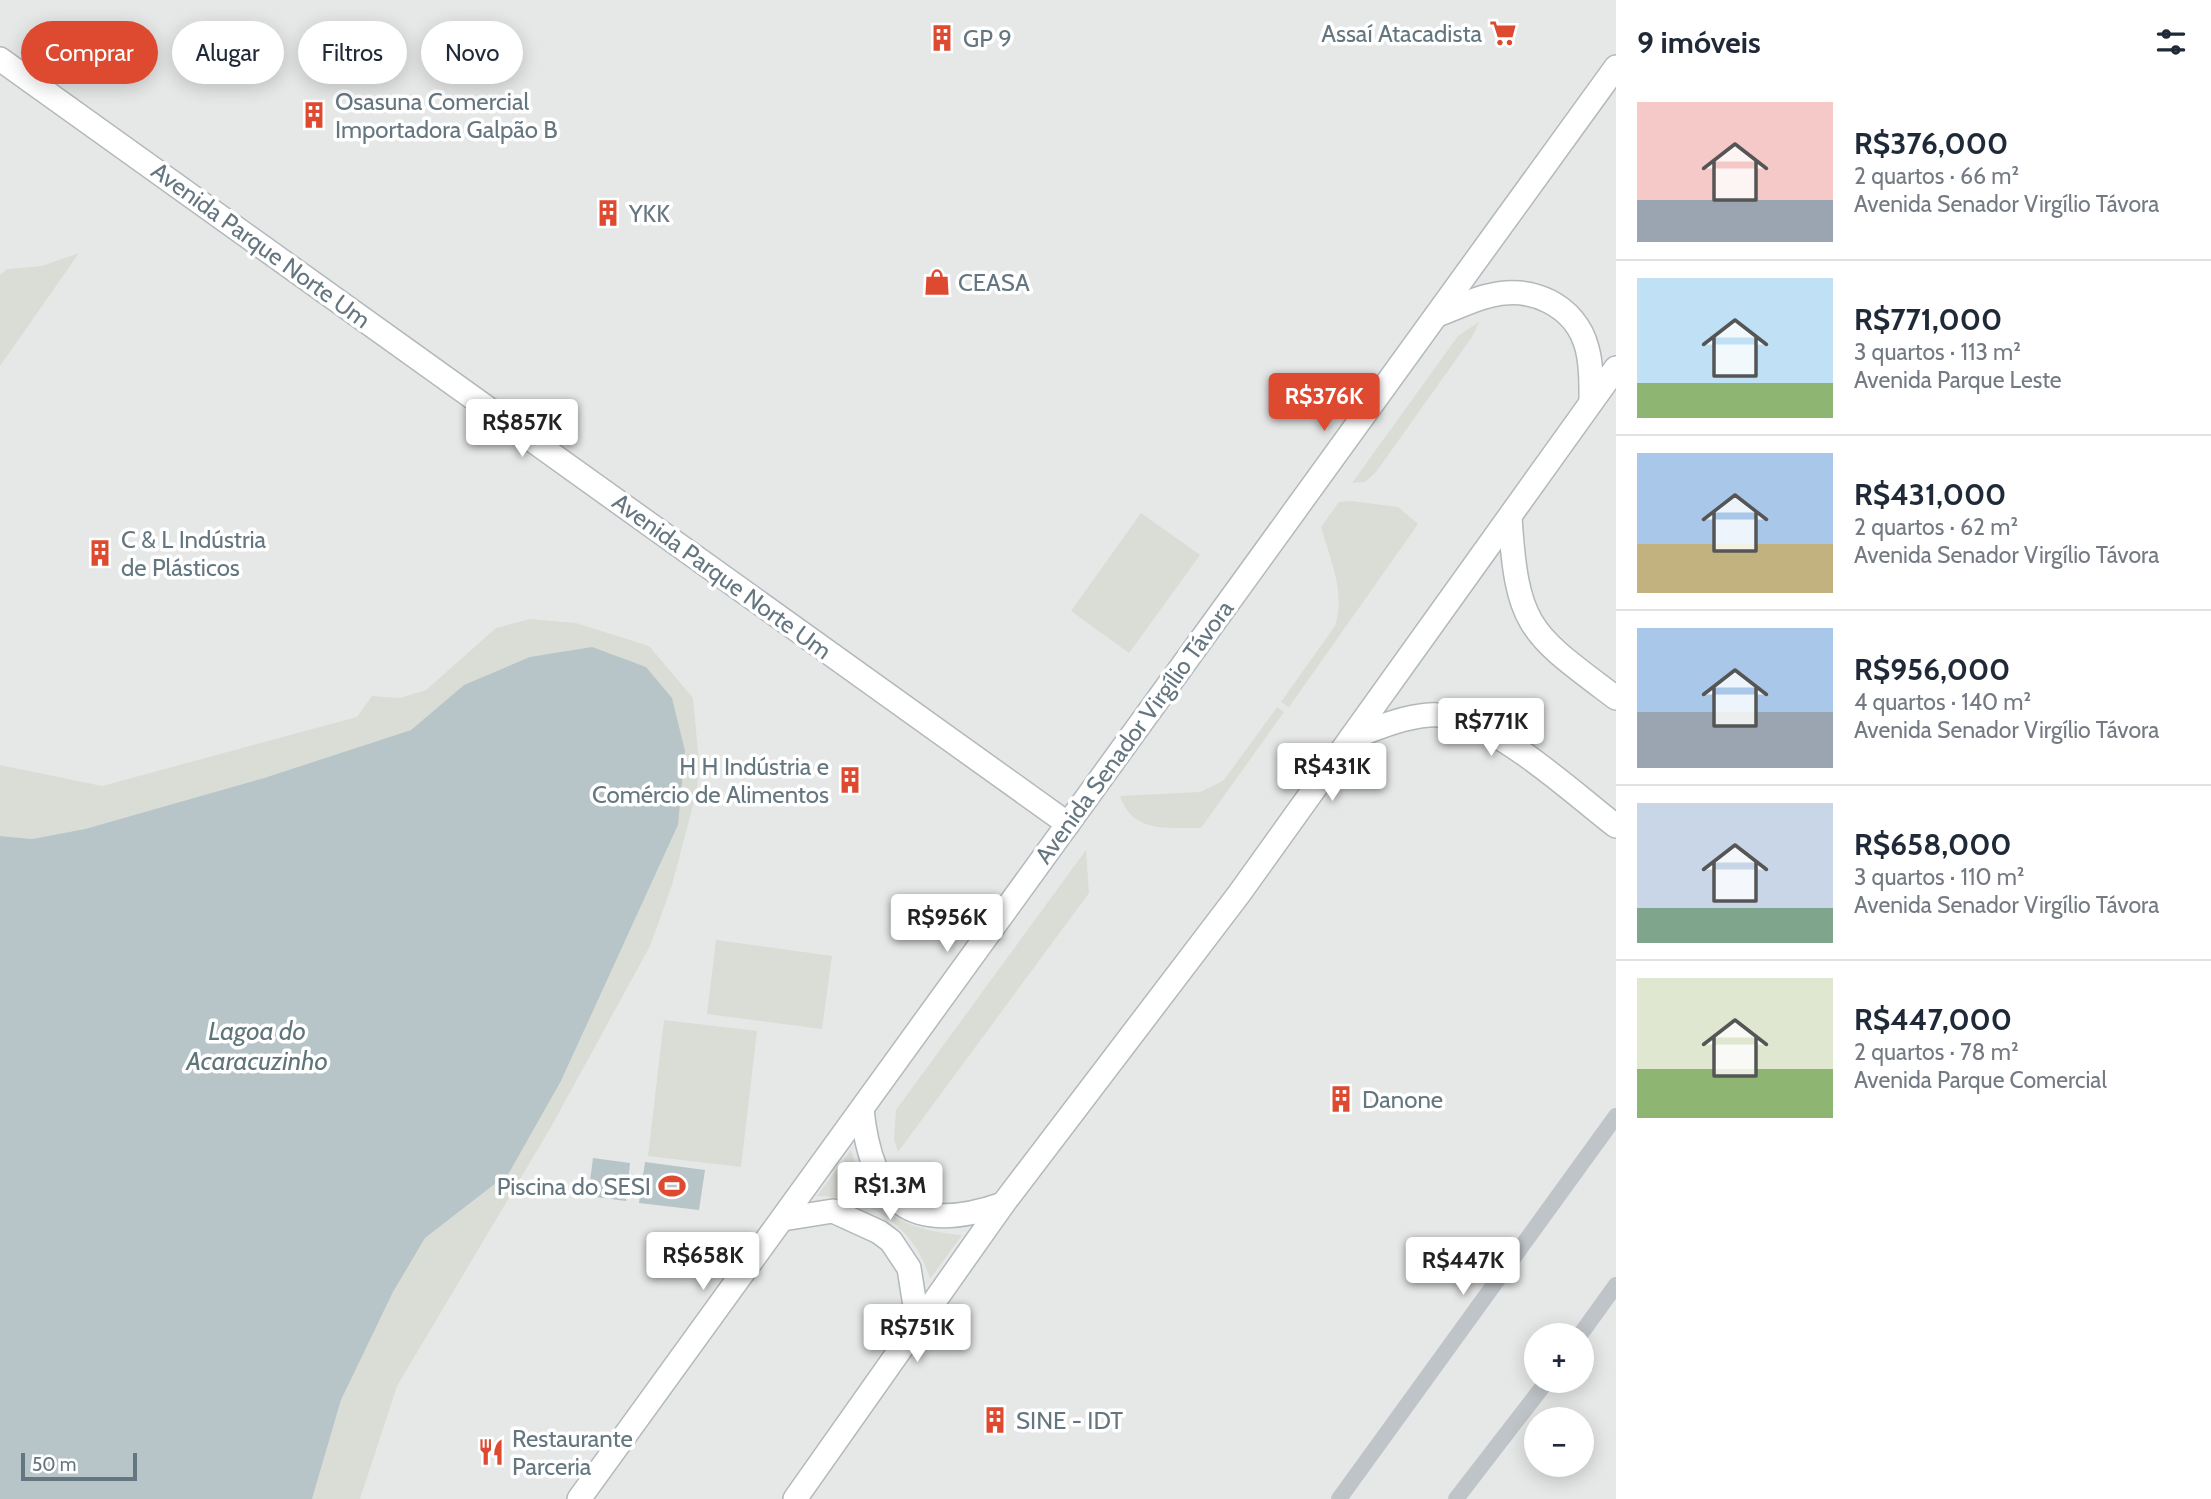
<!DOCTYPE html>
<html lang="pt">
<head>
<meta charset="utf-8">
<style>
  body { margin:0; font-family:Cabin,sans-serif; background:#f2f2f3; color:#1f2937; height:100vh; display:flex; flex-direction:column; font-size:26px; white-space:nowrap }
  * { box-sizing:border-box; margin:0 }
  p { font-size:23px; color:#747a83 }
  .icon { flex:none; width:38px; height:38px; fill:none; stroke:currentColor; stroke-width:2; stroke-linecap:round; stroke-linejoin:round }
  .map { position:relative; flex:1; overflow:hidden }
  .drawer { display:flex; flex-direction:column; background:#fff; width:595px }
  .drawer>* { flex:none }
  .banner { position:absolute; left:21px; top:21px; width:665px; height:63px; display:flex; gap:14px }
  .fabs { position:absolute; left:1524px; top:1323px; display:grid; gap:14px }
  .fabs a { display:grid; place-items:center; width:70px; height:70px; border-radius:50%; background:#fff; box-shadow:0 4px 18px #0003; font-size:35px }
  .scale { position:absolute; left:21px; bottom:18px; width:116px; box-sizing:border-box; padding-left:7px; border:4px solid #647680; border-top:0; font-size:19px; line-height:24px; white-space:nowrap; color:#647680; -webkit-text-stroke:5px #fff; paint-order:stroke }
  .price { position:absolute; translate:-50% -60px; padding:0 16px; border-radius:7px; background:#fff; color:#222; font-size:23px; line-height:46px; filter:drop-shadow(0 2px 4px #0008) }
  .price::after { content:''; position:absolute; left:50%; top:42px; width:21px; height:16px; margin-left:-10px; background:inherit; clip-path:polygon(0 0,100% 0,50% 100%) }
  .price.active { background:#de4a30; color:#fff }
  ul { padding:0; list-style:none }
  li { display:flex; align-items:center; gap:21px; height:175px; padding:0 21px }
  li+li { border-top:2px solid #e0e1e3 }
  li span { display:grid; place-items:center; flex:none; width:196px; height:140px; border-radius:0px; color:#555 }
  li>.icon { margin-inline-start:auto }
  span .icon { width:84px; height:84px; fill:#fffc; stroke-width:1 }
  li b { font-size:30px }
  h2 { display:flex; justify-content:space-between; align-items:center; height:84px; padding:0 21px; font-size:30px }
  .chip { padding:0 24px; border-radius:32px; background:#fff; box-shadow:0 4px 18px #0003; font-size:24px; line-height:63px }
  .chip.active { background:#de4a30; color:#fff }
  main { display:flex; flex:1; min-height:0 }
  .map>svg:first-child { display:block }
  .built { fill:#e6e8e7; fill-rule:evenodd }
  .green { fill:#d9ddd5 }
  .water { fill:#b7c5c8 }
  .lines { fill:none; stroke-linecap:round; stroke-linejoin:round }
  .secondary-casing { stroke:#b2b8bc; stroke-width:26 }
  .street { stroke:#bfc4c8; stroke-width:16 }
  .secondary { stroke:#fff; stroke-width:23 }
  .labels { text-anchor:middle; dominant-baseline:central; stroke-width:7; stroke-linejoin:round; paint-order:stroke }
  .poi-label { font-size:24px; fill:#647680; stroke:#fff; text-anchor:start }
  .street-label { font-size:24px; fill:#647680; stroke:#fff }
  .water-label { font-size:26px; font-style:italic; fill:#5f757a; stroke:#fff }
</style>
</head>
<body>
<main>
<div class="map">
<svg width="1616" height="1499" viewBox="0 0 1616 1499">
  <rect width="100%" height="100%" fill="#f8f8f6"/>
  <path class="built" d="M0 0H1616V1499H0ZM1536 1335H1582V1381H1536ZM1536 1419H1582V1465H1536Z"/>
  <g class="green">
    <path d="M79 253 0 366V275L7 269 42 266Z"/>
    <path d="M1479 322 1472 337 1376 472 1365 482 1352 483 1458 336Z"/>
    <path d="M1351 501 1398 507 1418 524 1289 707 1281 702 1335 626C1346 593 1330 559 1321 527L1339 502Z"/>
    <path d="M1141 513 1200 555 1129 653 1071 611Z"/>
    <path d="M530 619 576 623 649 646 693 698 699 763 697 790 672 885 650 946 551 1127 397 1386 360 1499H312L341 1400 393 1292 425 1238 509 1173 561 1081 678 825 464 685 411 730 264 778 85 829 32 839 0 836V765L102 786 357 717 372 696 400 698 426 690 496 628Z"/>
    <path d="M1277 707 1284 712 1201 828C1167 827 1133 834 1120 796L1200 792 1215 785 1224 780Z"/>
    <path d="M1086 850 1089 893 898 1152 894 1139 896 1110Z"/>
    <path d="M716 940 832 956 822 1029 707 1014Z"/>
    <path d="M664 1020 757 1031 741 1167 648 1156Z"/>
    <path d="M851 1150C868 1210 901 1230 962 1235L930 1279C915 1227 871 1197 817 1196Z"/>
  </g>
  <g class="water">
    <path d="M592 647 646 667 672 698 685 751 678 825 561 1081 509 1173 425 1238 393 1292 341 1400 312 1499H0V836L32 839 85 829 264 778 411 730 464 685 530 657Z"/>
    <path d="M593 1158 630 1163 626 1201 588 1196Z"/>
    <path d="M645 1162 705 1170 699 1210 639 1203Z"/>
  </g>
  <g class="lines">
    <defs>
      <g id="secondary">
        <path d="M0 59 1068 824"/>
        <path d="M1437 315C1454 309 1471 300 1488 296 1530 284 1576 305 1587 348 1592 366 1591 384 1591 402"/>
        <path d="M1510 517C1517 629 1530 633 1616 698"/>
        <path d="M1351 738C1377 728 1402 717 1429 715 1486 710 1571 792 1616 826"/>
        <path d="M862 1110C872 1203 911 1236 1003 1204"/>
        <path d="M783 1219 833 1211 879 1232 891 1241 909 1268 918 1325"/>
        <path d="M579 1499 1616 67"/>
        <path d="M795 1499 1003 1204 1239 894 1616 368"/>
      </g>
    </defs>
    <use href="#secondary" class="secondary-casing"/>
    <g class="street">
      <path d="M1580 1335 1616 1285"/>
      <path d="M1339 1499 1616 1116"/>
      <path d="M1456 1499 1547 1381"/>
    </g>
    <use href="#secondary" class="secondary"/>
  </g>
  <defs>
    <symbol id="supermarket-bare" viewBox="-9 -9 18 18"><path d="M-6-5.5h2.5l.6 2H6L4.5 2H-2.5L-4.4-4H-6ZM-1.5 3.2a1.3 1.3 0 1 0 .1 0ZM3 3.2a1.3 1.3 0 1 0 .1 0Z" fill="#de4a30" stroke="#fff" stroke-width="2.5" paint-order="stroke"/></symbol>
    <symbol id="building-bare" viewBox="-9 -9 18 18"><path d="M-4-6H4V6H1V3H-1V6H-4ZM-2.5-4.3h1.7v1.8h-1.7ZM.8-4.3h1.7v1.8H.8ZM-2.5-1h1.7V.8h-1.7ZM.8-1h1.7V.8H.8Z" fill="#de4a30" stroke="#fff" stroke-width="2.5" paint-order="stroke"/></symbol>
    <symbol id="shop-bare" viewBox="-9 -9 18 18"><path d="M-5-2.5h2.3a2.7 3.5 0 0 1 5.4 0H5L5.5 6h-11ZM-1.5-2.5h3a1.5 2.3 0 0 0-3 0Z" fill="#de4a30" stroke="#fff" stroke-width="2.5" paint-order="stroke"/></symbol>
    <symbol id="stadium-bare" viewBox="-9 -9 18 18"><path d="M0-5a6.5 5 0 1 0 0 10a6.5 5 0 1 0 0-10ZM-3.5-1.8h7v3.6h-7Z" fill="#de4a30" stroke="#fff" stroke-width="2.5" paint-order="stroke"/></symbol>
    <symbol id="restaurant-bare" viewBox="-9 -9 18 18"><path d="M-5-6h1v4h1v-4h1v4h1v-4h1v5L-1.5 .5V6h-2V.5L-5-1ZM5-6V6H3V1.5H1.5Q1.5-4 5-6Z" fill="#de4a30" stroke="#fff" stroke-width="2.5" paint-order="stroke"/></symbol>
  </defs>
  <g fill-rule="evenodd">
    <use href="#supermarket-bare" x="1484" y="14" width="38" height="38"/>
    <use href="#building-bare" x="923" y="19" width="38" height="38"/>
    <use href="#building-bare" x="295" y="96" width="38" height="38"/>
    <use href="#building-bare" x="589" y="194" width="38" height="38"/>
    <use href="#shop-bare" x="918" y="263" width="38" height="38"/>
    <use href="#building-bare" x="81" y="534" width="38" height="38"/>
    <use href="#building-bare" x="831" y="761" width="38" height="38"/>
    <use href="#building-bare" x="1322" y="1080" width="38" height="38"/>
    <use href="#stadium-bare" x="653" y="1167" width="38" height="38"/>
    <use href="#building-bare" x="976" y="1401" width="38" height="38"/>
    <use href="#restaurant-bare" x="472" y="1433" width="38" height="38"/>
  </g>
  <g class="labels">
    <g class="poi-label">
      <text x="1482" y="33" text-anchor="end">Assaí Atacadista</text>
      <text x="963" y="38">GP 9</text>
      <text x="335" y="101">Osasuna Comercial<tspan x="335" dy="28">Importadora Galpão B</tspan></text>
      <text x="629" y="213">YKK</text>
      <text x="958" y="282">CEASA</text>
      <text x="121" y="539">C &amp; L Indústria<tspan x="121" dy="28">de Plásticos</tspan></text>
      <text x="829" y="766" text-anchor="end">H H Indústria e<tspan x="829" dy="28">Comércio de Alimentos</tspan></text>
      <text x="1362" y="1099">Danone</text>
      <text x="651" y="1186" text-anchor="end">Piscina do SESI</text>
      <text x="1016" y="1420">SINE - IDT</text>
      <text x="512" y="1438">Restaurante<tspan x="512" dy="28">Parceria</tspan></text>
    </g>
    <g class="street-label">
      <text transform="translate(261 245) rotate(36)">Avenida Parque Norte Um</text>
      <text transform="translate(722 576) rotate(36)">Avenida Parque Norte Um</text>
      <text transform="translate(1134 732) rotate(-54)">Avenida Senador Virgílio Távora</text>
    </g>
    <g class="water-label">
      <text x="257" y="1031">Lagoa do<tspan x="257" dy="30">Acaracuzinho</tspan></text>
    </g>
  </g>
</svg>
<div class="fabs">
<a>+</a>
<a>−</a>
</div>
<div class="scale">50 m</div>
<b class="price active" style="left:1324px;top:433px">R$376K</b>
<b class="price" style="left:522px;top:459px">R$857K</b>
<b class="price" style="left:1491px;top:758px">R$771K</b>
<b class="price" style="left:1332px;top:803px">R$431K</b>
<b class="price" style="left:947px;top:954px">R$956K</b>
<b class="price" style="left:890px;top:1222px">R$1.3M</b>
<b class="price" style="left:703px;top:1292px">R$658K</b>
<b class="price" style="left:1463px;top:1297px">R$447K</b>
<b class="price" style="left:917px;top:1364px">R$751K</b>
<div class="banner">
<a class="chip active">Comprar</a>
<a class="chip">Alugar</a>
<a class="chip">Filtros</a>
<a class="chip">Novo</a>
</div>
</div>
<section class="drawer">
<h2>9 imóveis<svg class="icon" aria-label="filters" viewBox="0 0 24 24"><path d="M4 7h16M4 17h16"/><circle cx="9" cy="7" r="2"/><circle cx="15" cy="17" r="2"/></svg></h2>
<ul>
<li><span style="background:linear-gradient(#f6c9c9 70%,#9aa5b1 0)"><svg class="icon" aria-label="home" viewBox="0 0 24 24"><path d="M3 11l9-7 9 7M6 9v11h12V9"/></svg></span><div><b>R$376,000</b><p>2 quartos · 66 m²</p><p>Avenida Senador Virgílio Távora</p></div></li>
<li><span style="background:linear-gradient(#bfe0f5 75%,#8fb573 0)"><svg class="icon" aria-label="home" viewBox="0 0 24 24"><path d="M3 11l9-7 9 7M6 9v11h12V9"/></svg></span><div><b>R$771,000</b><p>3 quartos · 113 m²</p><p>Avenida Parque Leste</p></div></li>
<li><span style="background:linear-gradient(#a9c7e8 65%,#c2b280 0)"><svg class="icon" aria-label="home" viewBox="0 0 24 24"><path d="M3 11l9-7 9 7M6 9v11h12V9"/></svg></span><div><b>R$431,000</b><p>2 quartos · 62 m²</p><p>Avenida Senador Virgílio Távora</p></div></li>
<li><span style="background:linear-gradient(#a9c7e8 60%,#9aa5b1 0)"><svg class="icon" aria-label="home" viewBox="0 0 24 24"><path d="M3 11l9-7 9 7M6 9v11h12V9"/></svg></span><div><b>R$956,000</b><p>4 quartos · 140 m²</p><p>Avenida Senador Virgílio Távora</p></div></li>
<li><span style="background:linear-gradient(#c9d6e8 75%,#7fa58c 0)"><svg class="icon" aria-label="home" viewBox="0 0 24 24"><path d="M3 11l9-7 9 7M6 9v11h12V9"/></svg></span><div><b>R$658,000</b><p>3 quartos · 110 m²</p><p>Avenida Senador Virgílio Távora</p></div></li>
<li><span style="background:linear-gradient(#dfe7d0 65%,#8fb573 0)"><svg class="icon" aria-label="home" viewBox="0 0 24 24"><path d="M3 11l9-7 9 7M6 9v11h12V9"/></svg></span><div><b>R$447,000</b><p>2 quartos · 78 m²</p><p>Avenida Parque Comercial</p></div></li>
</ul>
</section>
</main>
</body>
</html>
